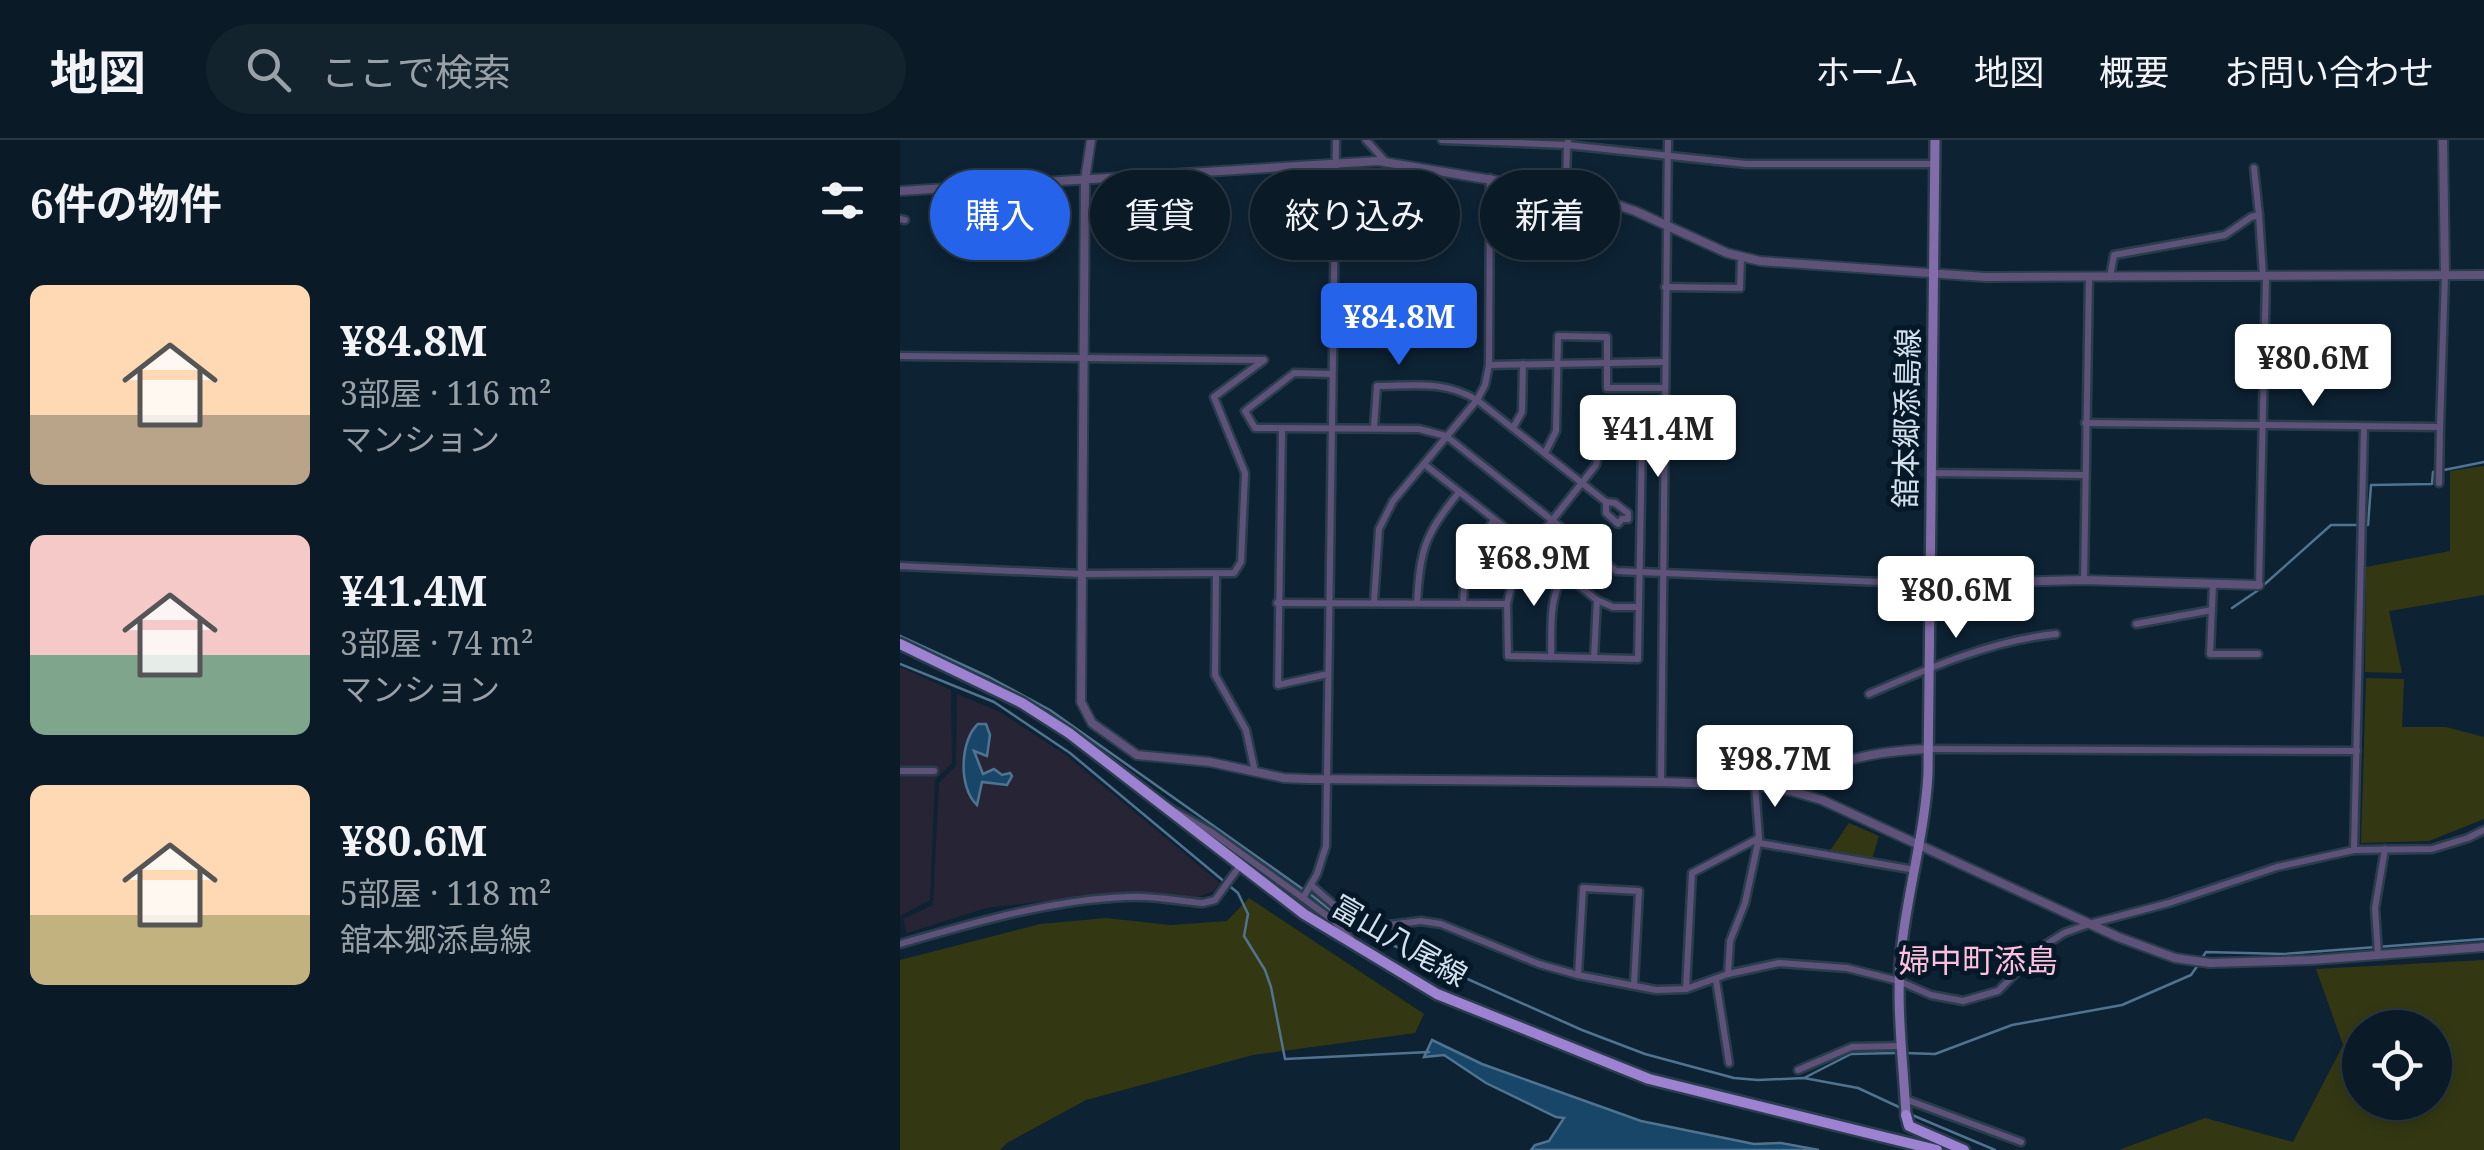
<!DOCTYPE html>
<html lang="ja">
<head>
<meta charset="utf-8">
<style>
  body { margin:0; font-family:"Noto Serif","Noto Sans JP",serif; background:#13232e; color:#f1f3f6; height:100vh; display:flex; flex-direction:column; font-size:38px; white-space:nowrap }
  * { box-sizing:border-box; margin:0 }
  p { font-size:32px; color:#99a1a7 }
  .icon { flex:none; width:55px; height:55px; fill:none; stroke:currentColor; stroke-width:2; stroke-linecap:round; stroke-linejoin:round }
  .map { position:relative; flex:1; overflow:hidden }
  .details { display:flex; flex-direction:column; background:#0a1a26; width:900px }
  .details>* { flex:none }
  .guide { position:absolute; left:30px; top:30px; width:950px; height:90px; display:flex; gap:20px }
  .tools { position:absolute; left:1442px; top:870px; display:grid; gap:20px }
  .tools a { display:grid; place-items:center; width:110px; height:110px; border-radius:50%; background:#0a1a26; box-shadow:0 5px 15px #0003,0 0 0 2px #2a3843; font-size:50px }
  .price { position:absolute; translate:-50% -85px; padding:0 22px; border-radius:10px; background:#fff; color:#222; font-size:32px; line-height:65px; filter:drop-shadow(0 2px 5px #0008) }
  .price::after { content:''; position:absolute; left:50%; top:60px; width:30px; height:22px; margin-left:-15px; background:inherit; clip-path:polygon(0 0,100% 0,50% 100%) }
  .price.current { background:#2563eb; color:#fff }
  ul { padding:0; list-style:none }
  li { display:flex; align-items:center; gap:30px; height:250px; padding:0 30px }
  li span { display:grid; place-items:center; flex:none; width:280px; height:200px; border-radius:15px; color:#555 }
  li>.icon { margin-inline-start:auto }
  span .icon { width:120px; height:120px; fill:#fffc; stroke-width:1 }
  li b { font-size:42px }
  h2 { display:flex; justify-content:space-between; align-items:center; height:120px; padding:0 30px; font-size:42px }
  .chip { padding:0 35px; border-radius:45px; background:#0a1a26; box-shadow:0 5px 15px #0003,0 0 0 2px #2a3843; font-size:35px; line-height:90px }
  .chip.current { background:#2563eb; color:#fff }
  header { display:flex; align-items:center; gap:60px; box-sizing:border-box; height:140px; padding:0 50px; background:#0a1a26; border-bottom:2px solid #2a3843 }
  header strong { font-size:48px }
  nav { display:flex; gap:55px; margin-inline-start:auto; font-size:35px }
  .search { width:700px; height:90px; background:#13232e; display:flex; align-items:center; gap:25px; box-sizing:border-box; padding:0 35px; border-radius:55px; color:#99a1a7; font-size:38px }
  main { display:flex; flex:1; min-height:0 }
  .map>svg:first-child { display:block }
  .industrial { fill:#272535 }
  .green { fill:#333813; fill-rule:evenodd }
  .water { fill:#174669; stroke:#507490; stroke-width:2.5 }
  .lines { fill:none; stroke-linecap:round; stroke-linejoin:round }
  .stream { stroke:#507490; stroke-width:2.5 }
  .minor-casing { stroke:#293d4d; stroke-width:11 }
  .tertiary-casing { stroke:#293d4d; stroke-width:12 }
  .secondary-casing { stroke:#293d4d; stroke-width:14 }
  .primary-casing { stroke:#293d4d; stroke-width:15 }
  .minor { stroke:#5e5278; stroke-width:6 }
  .tertiary { stroke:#5e5278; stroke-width:8 }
  .secondary { stroke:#826daa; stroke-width:9 }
  .primary { stroke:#9d82d1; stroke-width:10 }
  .labels { text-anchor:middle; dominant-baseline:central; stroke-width:10; stroke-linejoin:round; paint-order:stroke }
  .street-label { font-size:30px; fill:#d4e1ec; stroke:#051828 }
  .neighbourhood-label { font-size:32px; fill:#fec0dd; stroke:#051828 }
</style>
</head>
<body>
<header>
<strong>地図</strong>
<div class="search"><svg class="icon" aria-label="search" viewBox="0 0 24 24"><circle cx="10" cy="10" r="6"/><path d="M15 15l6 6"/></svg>ここで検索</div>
<nav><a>ホーム</a><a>地図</a><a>概要</a><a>お問い合わせ</a></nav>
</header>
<main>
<section class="details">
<h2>6件の物件<svg class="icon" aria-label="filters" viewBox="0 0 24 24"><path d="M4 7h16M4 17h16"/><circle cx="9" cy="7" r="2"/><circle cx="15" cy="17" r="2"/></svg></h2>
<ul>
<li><span style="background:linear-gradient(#ffd9b3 65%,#b9a48a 0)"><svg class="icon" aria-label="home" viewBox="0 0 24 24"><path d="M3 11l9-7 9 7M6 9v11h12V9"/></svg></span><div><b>¥84.8M</b><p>3部屋 · 116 m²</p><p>マンション</p></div></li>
<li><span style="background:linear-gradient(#f6c9c9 60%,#7fa58c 0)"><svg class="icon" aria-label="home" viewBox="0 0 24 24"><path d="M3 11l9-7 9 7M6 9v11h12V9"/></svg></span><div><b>¥41.4M</b><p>3部屋 · 74 m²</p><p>マンション</p></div></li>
<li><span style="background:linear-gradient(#ffd9b3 65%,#c2b280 0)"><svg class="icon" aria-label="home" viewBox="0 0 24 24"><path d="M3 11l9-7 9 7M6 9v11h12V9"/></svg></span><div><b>¥80.6M</b><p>5部屋 · 118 m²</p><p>舘本郷添島線</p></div></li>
</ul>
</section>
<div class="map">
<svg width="1584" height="1010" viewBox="0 0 1584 1010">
  <rect width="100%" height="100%" fill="#0d2233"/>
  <g class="industrial">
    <path d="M0 527 51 550 52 623 35 640 30 760 0 776Z"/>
    <path d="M57 554 100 572 167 616 320 743 314 751 292 759 224 752 86 768 7 793 3 779 33 765 39 643 56 626Z"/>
  </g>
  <g class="green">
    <path d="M1584 326V455L1489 471 1502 533 1465 532 1466 427 1550 411V331Z"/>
    <path d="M1466 538 1504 539 1502 587H1546L1584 597V679L1529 701 1461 703Z"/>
    <path d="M949 683 979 696 972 719 929 712Z"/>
    <path d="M349 758 524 874 515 893 353 915 186 960 107 1003 100 1010H0V820L140 784 206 778 270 785 327 781Z"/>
    <path d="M1584 820V1010H1219L1305 978 1393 1002 1443 905 1416 829ZM1460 888H1535V962H1460Z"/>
  </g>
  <g class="water">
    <path d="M78 584H86L90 595 87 616 74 611 83 634 94 629 102 635 110 633 112 636 107 645 82 642 77 665C58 648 60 600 78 584Z"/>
    <path d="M532 900 582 924 741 981 854 1004 881 1003 919 1010H631L635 1005 649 1001 664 978 656 977 586 943 544 915 524 917Z"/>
  </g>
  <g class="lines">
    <g class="stream">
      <path d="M1544 330 1584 322"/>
      <path d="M1332 468 1357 451 1431 385H1468L1471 345 1532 344 1533 332 1536 331"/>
      <path d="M0 496 89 537 150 570 404 750"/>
      <path d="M0 524 94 562 170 613 338 753 348 774 344 796 365 830 371 847 385 919 529 912"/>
      <path d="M410 754 448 784 516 816 682 890 745 914 834 938 858 940 904 938 958 948 1001 968"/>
      <path d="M1302 818 1306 812 1384 814 1584 799"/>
      <path d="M1005 913 1035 914 1112 885 1222 865 1291 835 1298 825"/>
      <path d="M906 937 951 914 997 913"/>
      <path d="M1012 975 1095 1010"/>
    </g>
    <defs>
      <g id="minor">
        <path d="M436 0 426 706 417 734 403 758 434 781 451 799"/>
        <path d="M466 0 487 23"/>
        <path d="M542 0 667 5 668 0"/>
        <path d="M1354 28 1359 75"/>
        <path d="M666 50 667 5 846 24H1035"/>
        <path d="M0 79 5 80"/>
        <path d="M1210 137 1214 115 1325 95 1351 77 1359 75 1363 136"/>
        <path d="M765 147 840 148 841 117"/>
        <path d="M0 216 362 220"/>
        <path d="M589 225 764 222"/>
        <path d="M432 234 394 233 345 271 355 288 519 289 546 296 716 431 1029 444"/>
        <path d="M1185 283 1540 287 1545 135"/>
        <path d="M474 287 477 246C515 246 543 240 577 260L706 362 715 363 728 373V379H722L718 384 706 373V362"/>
        <path d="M613 288 622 272 623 224"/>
        <path d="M382 289 378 545 428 534"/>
        <path d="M742 301 738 519 608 516 607 464 616 426 696 325 702 300H764"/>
        <path d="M645 313 656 291 658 196 707 197V248H764"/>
        <path d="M524 324 697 460 713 467H739"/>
        <path d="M1030 333 1183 335"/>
        <path d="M1539 343 1540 287"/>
        <path d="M0 426 182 434 334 433 341 422 345 333 314 257 364 220"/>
        <path d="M316 435 315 535 346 590 355 632"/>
        <path d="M1184 440 1189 137"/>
        <path d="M1313 444 1310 514H1358"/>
        <path d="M1359 445 1366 137"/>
        <path d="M474 462 479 389 493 361 577 260 585 245 589 225 590 38"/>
        <path d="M377 463 607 464"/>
        <path d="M517 463C520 408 525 395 559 352"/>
        <path d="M563 463C564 430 575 407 594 380"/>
        <path d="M1236 484 1312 470"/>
        <path d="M651 517C652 489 648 459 664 435"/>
        <path d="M694 518 697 460"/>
        <path d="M969 554C1027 529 1092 500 1156 494"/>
        <path d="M1029 609 1457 611"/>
        <path d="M0 631H34"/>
        <path d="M761 642 768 0"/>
        <path d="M855 645 859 698"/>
        <path d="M271 669 310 691 403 758"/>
        <path d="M859 703 1015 730"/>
        <path d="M1454 710 1464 288"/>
        <path d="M411 745 442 772 472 787 521 781 541 784 639 824 678 835 756 850 786 849 828 834 879 823 947 828 999 841 1031 855 1063 861 1098 851 1142 807 1164 793 1189 784 1269 763 1377 727 1454 710 1532 709 1568 698 1584 690"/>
        <path d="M0 804C73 783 150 760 226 757 251 755 278 761 303 763L315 760 339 727"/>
        <path d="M1478 814 1475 768 1485 709"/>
        <path d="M678 835 683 748 739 751 734 845"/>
        <path d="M816 840 829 923"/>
        <path d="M786 849 792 733 859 698 845 763 830 801 828 834"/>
        <path d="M898 930 952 907 1001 906"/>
        <path d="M1005 959 1121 1002"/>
      </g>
      <g id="tertiary">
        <path d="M191 0 185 40 181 562 192 583 237 615 310 622 384 638 408 639 761 642 855 645 891 651C928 618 981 611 1029 609"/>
        <path d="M1543 0 1545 135"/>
        <path d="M0 51 478 21 694 57 735 71 827 113 860 121 1085 137 1584 135"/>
        <path d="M1029 444 1184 440 1359 445"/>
        <path d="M891 651 922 660 1218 797 1275 818 1310 823 1412 820 1584 807"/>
      </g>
      <path id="secondary" d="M1006 975C1003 916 994 855 1003 796 1010 742 1025 689 1028 634L1035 0"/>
      <g id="primary">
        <path d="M0 504 122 563 169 593 404 774 537 854 749 939 1037 1010"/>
        <path d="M1006 975 1009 986 1064 1010"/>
      </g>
    </defs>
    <use href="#minor" class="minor-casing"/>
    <use href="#tertiary" class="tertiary-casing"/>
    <use href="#secondary" class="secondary-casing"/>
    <use href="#primary" class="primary-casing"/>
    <use href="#minor" class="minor"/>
    <use href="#tertiary" class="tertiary"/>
    <use href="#secondary" class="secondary"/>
    <use href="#primary" class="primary"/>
  </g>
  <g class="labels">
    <g class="street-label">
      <text transform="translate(1006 278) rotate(-89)">舘本郷添島線</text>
      <text transform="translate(500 800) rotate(30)">富山八尾線</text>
    </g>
    <g class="neighbourhood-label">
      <text x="1078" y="819">婦中町添島</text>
    </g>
  </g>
</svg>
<div class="tools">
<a><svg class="icon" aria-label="locate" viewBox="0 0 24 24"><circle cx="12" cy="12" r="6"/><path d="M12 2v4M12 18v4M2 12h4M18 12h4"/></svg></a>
</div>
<b class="price current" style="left:499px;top:228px">¥84.8M</b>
<b class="price" style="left:1413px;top:269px">¥80.6M</b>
<b class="price" style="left:758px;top:340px">¥41.4M</b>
<b class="price" style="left:634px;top:469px">¥68.9M</b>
<b class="price" style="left:1056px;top:501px">¥80.6M</b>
<b class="price" style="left:875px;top:670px">¥98.7M</b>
<div class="guide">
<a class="chip current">購入</a>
<a class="chip">賃貸</a>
<a class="chip">絞り込み</a>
<a class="chip">新着</a>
</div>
</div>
</main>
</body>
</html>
